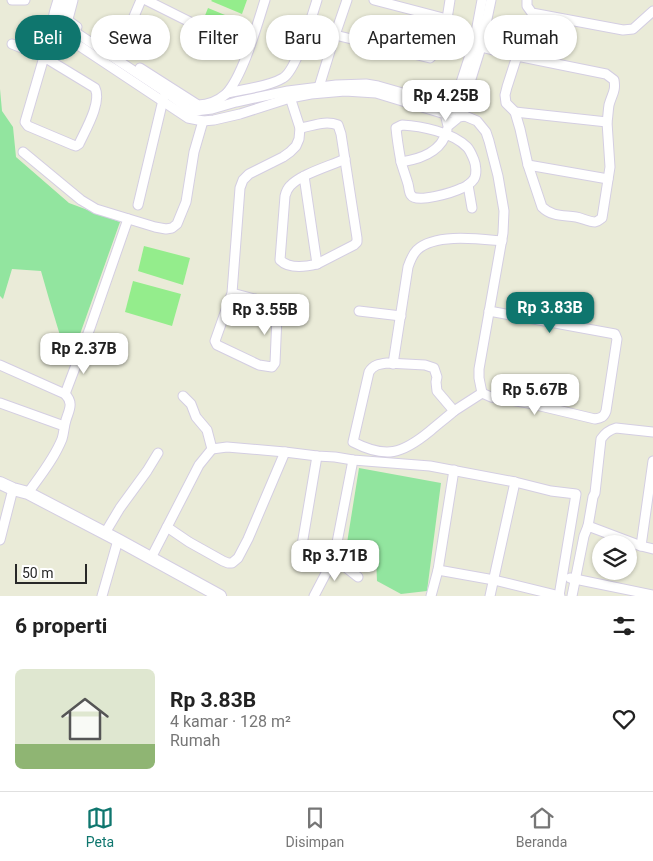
<!DOCTYPE html>
<html lang="id">
<head>
<meta charset="utf-8">
<style>
  body { margin:0; font-family:Roboto,sans-serif; background:#f6f6f6; color:#222; height:100vh; display:flex; flex-direction:column; font-size:19px; white-space:nowrap }
  * { box-sizing:border-box; margin:0 }
  p { font-size:16px; color:#767676 }
  .icon { flex:none; width:28px; height:28px; fill:none; stroke:currentColor; stroke-width:2; stroke-linecap:round; stroke-linejoin:round }
  .map { position:relative; height:596px; overflow:hidden }
  .sheet { display:flex; flex-direction:column; background:#fff; flex:1 }
  .sheet>* { flex:none }
  .guide { position:absolute; left:15px; top:15px; width:624px; height:45px; display:flex; gap:10px }
  .controls { position:absolute; left:592px; top:535px; display:grid; gap:10px }
  .controls a { display:grid; place-items:center; width:45px; height:45px; border-radius:50%; background:#fff; box-shadow:0 1px 4px #0004; font-size:25px }
  .scale { position:absolute; left:15px; bottom:12px; width:72px; box-sizing:border-box; padding-left:5px; border:2px solid #282828; border-top:0; font-size:14px; line-height:18px; white-space:nowrap; color:#282828; -webkit-text-stroke:4px #fff; paint-order:stroke }
  .price { position:absolute; translate:-50% -42px; padding:0 11px; border-radius:10px; background:#fff; color:#222; font-size:16px; line-height:32px; filter:drop-shadow(0 1px 2px #0008) }
  .price::after { content:''; position:absolute; left:50%; top:30px; width:15px; height:11px; margin-left:-8px; background:inherit; clip-path:polygon(0 0,100% 0,50% 100%) }
  .price.selected { background:#0f766e; color:#fff }
  ul { padding:0; list-style:none }
  li { display:flex; align-items:center; gap:15px; height:125px; padding:0 15px }
  li span { display:grid; place-items:center; flex:none; width:140px; height:100px; border-radius:8px; color:#555 }
  li>.icon { margin-inline-start:auto }
  span .icon { width:60px; height:60px; fill:#fffc; stroke-width:1 }
  li b { font-size:21px }
  h2 { display:flex; justify-content:space-between; align-items:center; height:60px; padding:0 15px; font-size:21px }
  .pill { padding:0 18px; border-radius:22px; background:#fff; box-shadow:0 1px 4px #0004; font-size:18px; line-height:45px }
  .pill.selected { background:#0f766e; color:#fff }
  .tabs { display:flex; justify-content:space-around; align-items:center; height:70px; border-top:1px solid #e0e0e0; background:#fff; font-size:14px; color:#767676 }
  .tabs a { display:grid; justify-items:center; gap:2px }
  .tabs .selected { color:#0f766e }
  .map>svg:first-child { display:block }
  .green { fill:#92e59f }
  .pitch { fill:#94ed8c }
  .lines { fill:none; stroke-linecap:round; stroke-linejoin:round }
  .street-casing { stroke:#d4cee2; stroke-width:11 }
  .secondary-casing { stroke:#d4cee2; stroke-width:14 }
  .street { stroke:#fff; stroke-width:9 }
  .secondary { stroke:#fff; stroke-width:12 }
</style>
</head>
<body>
<div class="map">
<svg width="653" height="596" viewBox="0 0 653 596">
  <rect width="100%" height="100%" fill="#eaebd8"/>
  <g class="green">
    <path d="M0 89 2 111 13 127 16 157 69 203 120 222 69 365 49 299 41 271 12 269 3 299 0 296Z"/>
    <path d="M359 468 441 483 427 591 401 594 377 581 376 556 347 543Z"/>
  </g>
  <g class="pitch">
    <path d="M212 0H247L242 14 211 1Z"/>
    <path d="M208 8 242 22 236 36 202 23Z"/>
    <path d="M144 246 190 258 183 285 138 271Z"/>
    <path d="M133 281 181 294 172 326 125 312Z"/>
  </g>
  <g class="lines">
    <defs>
      <g id="street">
        <path d="M12 0H25"/>
        <path d="M58 0C54 14 49 21 60 33L188 118 203 121 214 120 240 114 290 98 311 94 345 91 376 93 445 114 448 126 459 117 465 116"/>
        <path d="M66 0 61 16V21L66 26 167 93 190 110 195 111 212 109 236 102 288 91 336 85 366 84 378 86 420 98 461 111 465 116 477 121 486 132 489 141 498 176 504 211 503 233 479 369V378L482 393 454 411"/>
        <path d="M73 0 68 19 70 22 77 27"/>
        <path d="M146 0 248 51"/>
        <path d="M374 0 447 19"/>
        <path d="M527 0V6L532 13 623 30 633 29 653 11"/>
        <path d="M335 35 430 58 440 49 447 19 450 0"/>
        <path d="M474 43 481 47 517 56 606 74 614 80C616 91 612 94 609 105 608 111 608 117 607 122L610 167 602 218C599 220 599 221 595 222 589 222 582 218 576 217 564 215 552 217 542 207L528 165 520 129 515 112 506 103 505 95 507 87 517 56"/>
        <path d="M12 44 44 57 95 88C102 102 86 129 79 144L76 146 73 145 28 126 25 122 44 57 58 26"/>
        <path d="M118 54 141 0"/>
        <path d="M140 68 198 105C209 105 218 101 226 94 243 76 257 25 265 0"/>
        <path d="M319 87 335 35 347 0"/>
        <path d="M227 93C244 89 268 87 283 78 296 71 312 16 317 0"/>
        <path d="M461 111 481 47 491 0"/>
        <path d="M515 112 607 122"/>
        <path d="M451 113 474 43 482 0"/>
        <path d="M402 125C421 126 452 132 467 147 470 150 472 155 474 160 476 165 477 174 474 179 472 182 466 187 462 188 454 192 416 204 411 195 409 193 409 187 408 184 406 177 403 169 401 162 399 151 397 139 396 128Z"/>
        <path d="M300 128C313 126 325 120 338 125L341 134 357 238V242L354 245 317 264"/>
        <path d="M23 152 81 200 96 209 155 227 166 229 172 228 177 224 186 202 194 152 203 121"/>
        <path d="M401 162C421 159 442 152 447 130"/>
        <path d="M528 165 608 179"/>
        <path d="M304 176 317 264C305 267 289 269 280 260L285 196C286 192 287 189 290 186 301 174 330 166 345 159"/>
        <path d="M468 185 472 208"/>
        <path d="M138 205 163 100 165 95"/>
        <path d="M232 293 270 303 276 311 277 316 275 363 272 367 259 365 217 345 215 341 232 293 240 188 243 180 249 174 283 157 290 152 296 146 299 139 300 128 289 94"/>
        <path d="M359 311 401 316"/>
        <path d="M387 363 425 365 434 368 437 377 436 382 437 391 454 411C446 418 438 424 430 431 402 454 386 459 353 442L369 372C373 365 379 364 387 363Z"/>
        <path d="M393 364 408 267C410 261 412 255 417 250 435 233 479 239 502 241"/>
        <path d="M0 365 65 394C74 403 69 410 66 420 64 426 64 433 62 439 54 459 40 476 28 493"/>
        <path d="M482 393 491 397 528 403 595 419C601 418 604 417 606 411L617 339 615 334 489 311"/>
        <path d="M65 394 90 328 128 219"/>
        <path d="M0 403 64 426"/>
        <path d="M212 449 227 447 285 452 317 456 335 457 353 460 430 466 515 482 551 491 576 494 559 596"/>
        <path d="M588 526 593 497 595 493 601 439C605 433 609 430 616 428L653 432"/>
        <path d="M167 527 189 542 223 561 228 563H232L238 558 248 539 285 452"/>
        <path d="M105 533 120 508 147 471 158 453"/>
        <path d="M0 540 13 489"/>
        <path d="M641 546 653 461"/>
        <path d="M301 551 317 456"/>
        <path d="M151 558 199 465 212 449 207 430 196 417 191 404 183 396"/>
        <path d="M334 558 353 460"/>
        <path d="M438 570 494 580 560 596"/>
        <path d="M570 578 653 595"/>
        <path d="M102 596 118 540"/>
        <path d="M314 596 334 558 358 577"/>
        <path d="M431 596 438 570 454 470"/>
        <path d="M490 596 515 482"/>
        <path d="M572 596 584 536 588 526 641 546 653 549"/>
      </g>
      <path id="secondary" d="M0 483 13 489 28 493 118 540 220 596"/>
    </defs>
    <use href="#street" class="street-casing"/>
    <use href="#secondary" class="secondary-casing"/>
    <use href="#street" class="street"/>
    <use href="#secondary" class="secondary"/>
  </g>
</svg>
<div class="controls">
<a><svg class="icon" aria-label="layers" viewBox="0 0 24 24"><path d="M12 4l9 5-9 5-9-5zM3 14l9 5 9-5"/></svg></a>
</div>
<div class="scale">50 m</div>
<b class="price" style="left:446px;top:122px">Rp 4.25B</b>
<b class="price selected" style="left:550px;top:334px">Rp 3.83B</b>
<b class="price" style="left:265px;top:336px">Rp 3.55B</b>
<b class="price" style="left:84px;top:375px">Rp 2.37B</b>
<b class="price" style="left:535px;top:416px">Rp 5.67B</b>
<b class="price" style="left:335px;top:582px">Rp 3.71B</b>
<div class="guide">
<a class="pill selected">Beli</a>
<a class="pill">Sewa</a>
<a class="pill">Filter</a>
<a class="pill">Baru</a>
<a class="pill">Apartemen</a>
<a class="pill">Rumah</a>
</div>
</div>
<section class="sheet">
<h2>6 properti<svg class="icon" aria-label="filters" viewBox="0 0 24 24"><path d="M4 7h16M4 17h16"/><circle cx="9" cy="7" r="2"/><circle cx="15" cy="17" r="2"/></svg></h2>
<ul>
<li><span style="background:linear-gradient(#dfe7d0 75%,#8fb573 0)"><svg class="icon" aria-label="home" viewBox="0 0 24 24"><path d="M3 11l9-7 9 7M6 9v11h12V9"/></svg></span><div><b>Rp 3.83B</b><p>4 kamar · 128 m²</p><p>Rumah</p></div><svg class="icon" aria-label="heart" viewBox="0 0 24 24"><path d="M12 20l-8-8c-3-5 5-10 8-4 3-6 11-1 8 4z"/></svg></li>
</ul>
</section>
<nav class="tabs">
<a class="selected"><svg class="icon" aria-label="map" viewBox="0 0 24 24"><path d="M3 6l6-2 6 2 6-2v14l-6 2-6-2-6 2zM9 4v14M15 6v14"/></svg>Peta</a>
<a><svg class="icon" aria-label="saved" viewBox="0 0 24 24"><path d="M7 4h10v16l-5-4-5 4z"/></svg>Disimpan</a>
<a><svg class="icon" aria-label="home" viewBox="0 0 24 24"><path d="M3 11l9-7 9 7M6 9v11h12V9"/></svg>Beranda</a>
</nav>
</body>
</html>
